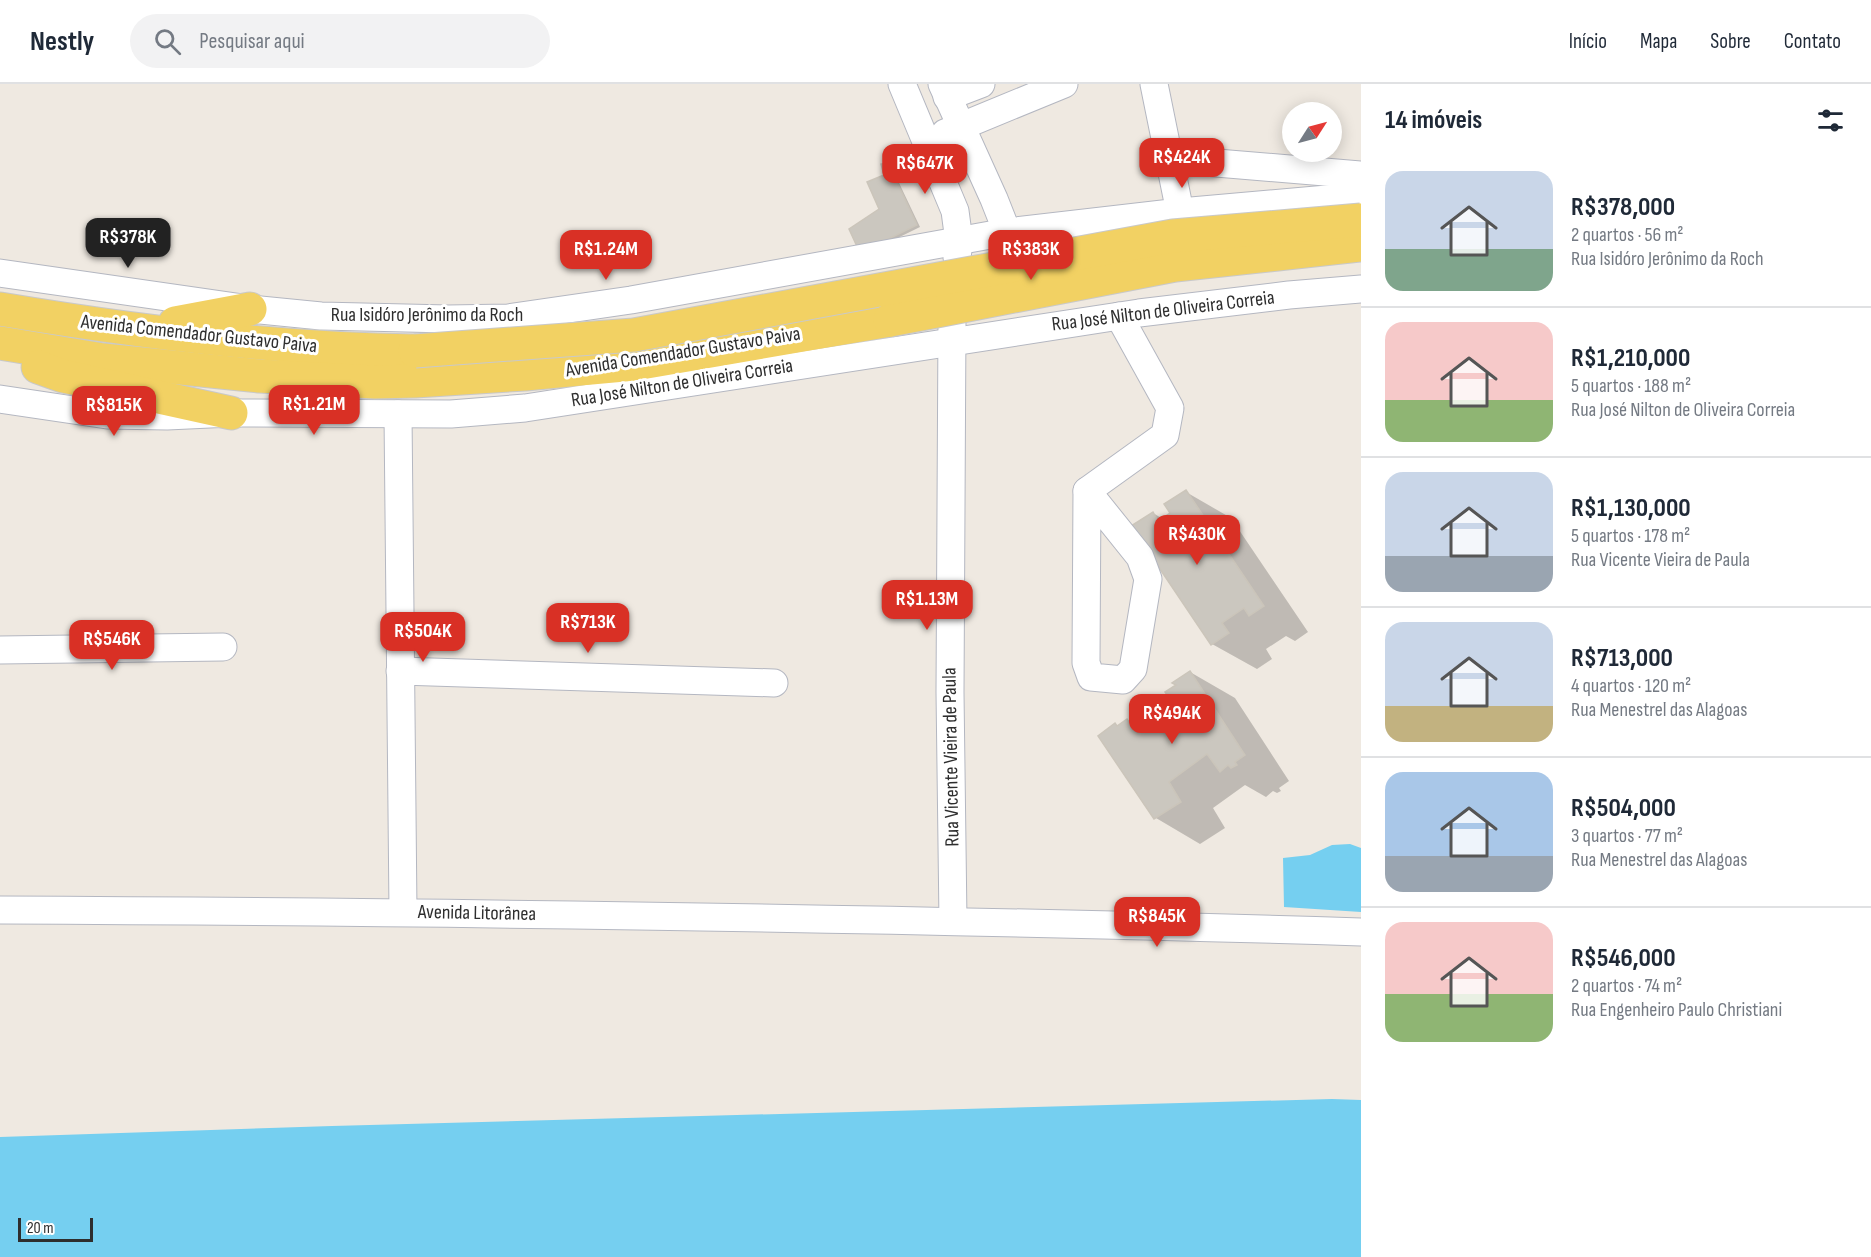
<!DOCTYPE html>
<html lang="pt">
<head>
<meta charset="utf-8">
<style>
  body { margin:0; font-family:"Sofia Sans Condensed",sans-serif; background:#f2f2f3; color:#1f2937; height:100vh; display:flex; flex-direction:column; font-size:22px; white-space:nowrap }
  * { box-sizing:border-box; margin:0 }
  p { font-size:20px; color:#747a83 }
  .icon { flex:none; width:33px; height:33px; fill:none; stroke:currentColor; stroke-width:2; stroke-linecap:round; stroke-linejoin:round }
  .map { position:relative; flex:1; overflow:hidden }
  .details { display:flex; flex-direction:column; background:#fff; width:510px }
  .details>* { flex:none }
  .needle { width:39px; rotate:54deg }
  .controls { position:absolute; left:1282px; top:18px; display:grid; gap:12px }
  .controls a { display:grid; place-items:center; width:60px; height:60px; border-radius:50%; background:#fff; box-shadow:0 3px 15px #0003; font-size:30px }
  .scale { position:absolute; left:18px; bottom:15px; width:75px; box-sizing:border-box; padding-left:6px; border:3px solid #2e2e2e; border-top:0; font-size:16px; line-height:21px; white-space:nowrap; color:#2e2e2e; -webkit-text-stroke:4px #fff; paint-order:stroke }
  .price { position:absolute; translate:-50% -51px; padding:0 14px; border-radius:12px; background:#d93025; color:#fff; font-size:20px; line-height:39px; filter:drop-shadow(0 2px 3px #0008) }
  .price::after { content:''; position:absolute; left:50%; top:36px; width:18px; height:14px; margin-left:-9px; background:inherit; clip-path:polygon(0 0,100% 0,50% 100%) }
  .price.on { background:#222; color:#fff }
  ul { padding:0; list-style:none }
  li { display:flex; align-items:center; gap:18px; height:150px; padding:0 24px }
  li+li { border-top:2px solid #e0e1e3 }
  li span { display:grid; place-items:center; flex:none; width:168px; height:120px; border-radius:18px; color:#555 }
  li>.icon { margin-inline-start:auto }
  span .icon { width:72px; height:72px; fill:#fffc; stroke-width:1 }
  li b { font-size:26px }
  h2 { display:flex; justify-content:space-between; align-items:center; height:72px; padding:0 24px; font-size:26px }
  header { display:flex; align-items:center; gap:36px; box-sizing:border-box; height:84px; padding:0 30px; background:#fff; border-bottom:2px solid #e0e1e3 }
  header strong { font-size:28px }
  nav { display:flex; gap:33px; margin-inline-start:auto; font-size:21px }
  .search { width:420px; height:54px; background:#f2f2f3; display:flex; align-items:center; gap:15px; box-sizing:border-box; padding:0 21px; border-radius:33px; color:#747a83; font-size:22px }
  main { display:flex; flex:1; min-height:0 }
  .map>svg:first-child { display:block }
  .water { fill:#75cff0 }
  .shadow { fill:#0003 }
  .building { fill:#cbc7bf; stroke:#cbc5ba; stroke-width:1.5 }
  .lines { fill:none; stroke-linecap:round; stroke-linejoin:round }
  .minor-casing { stroke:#b4b7c1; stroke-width:29 }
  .major-casing { stroke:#c9c9c9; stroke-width:35 }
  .minor { stroke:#fff; stroke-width:27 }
  .major { stroke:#f2d163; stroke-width:33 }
  .major-bridge-casing { stroke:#c9c9c9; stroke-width:35; stroke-linecap:butt }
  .major-bridge { stroke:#f2d163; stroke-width:33 }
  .labels { text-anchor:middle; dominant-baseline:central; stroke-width:6; stroke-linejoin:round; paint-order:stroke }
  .street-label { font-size:20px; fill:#2e2e2e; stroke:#fff }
</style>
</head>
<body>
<header>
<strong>Nestly</strong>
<div class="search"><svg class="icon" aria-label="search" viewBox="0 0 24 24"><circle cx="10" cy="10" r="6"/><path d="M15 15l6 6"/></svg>Pesquisar aqui</div>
<nav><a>Início</a><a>Mapa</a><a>Sobre</a><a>Contato</a></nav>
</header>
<main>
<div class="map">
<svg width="1361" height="1173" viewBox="0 0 1361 1173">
  <rect width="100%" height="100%" fill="#efe9e1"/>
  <g class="water">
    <path d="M1350 760 1361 764V828L1284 823 1283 774 1310 771 1332 761Z"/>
    <path d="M1332 1015 1361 1016V1173H0V1053L332 1042Z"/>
  </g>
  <g class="shadow">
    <path d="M887 80 891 82 920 143 865 170 881 125Z"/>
    <path d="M1186 408 1231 434 1308 548 1295 557 1286 552 1266 565 1272 575 1257 585 1212 560 1153 429 1163 435 1172 429Z"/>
    <path d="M1190 588 1235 614 1289 697 1279 704 1281 707 1277 709 1273 707 1266 713 1245 701 1213 724 1225 744 1200 760 1156 734 1115 641 1119 643 1127 637 1144 647 1178 623V601Z"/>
  </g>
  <g class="building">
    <path d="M888 79 917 141 860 169 849 145 879 125 867 98 884 91 881 80Z"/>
    <path d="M1186 406 1264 522 1249 532 1244 524 1222 539 1229 549 1211 561 1131 442 1153 428 1158 437 1170 429 1164 420Z"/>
    <path d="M1190 587 1245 671 1235 678 1237 681 1231 684 1228 681 1220 688 1207 670 1169 698 1181 718 1154 735 1098 652 1115 639 1117 642 1127 635 1137 650 1176 623 1165 608 1176 601 1172 599Z"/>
  </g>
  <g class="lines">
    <defs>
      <g id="minor">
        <path d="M902 0 955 127 959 157 957 174"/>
        <path d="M942 0 994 115 1007 148 1008 165"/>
        <path d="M1154 0 1180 128"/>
        <path d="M947 13 981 0"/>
        <path d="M945 49 1064 0"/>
        <path d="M1169 75 1361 91"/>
        <path d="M0 189 250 225 321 232 448 235 508 234 631 216 1007 148 1180 128 1361 112"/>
        <path d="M952 239 950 608 953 837"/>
        <path d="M0 315 107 331 167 332 231 329 451 330 525 324 1139 229 1289 211 1361 205"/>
        <path d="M398 330 403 827"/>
        <path d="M1087 407 1140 473 1148 495 1133 585 1123 596 1091 593 1086 579Z"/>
        <path d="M1087 407 1165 351 1170 324 1119 232"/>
        <path d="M0 566 223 563"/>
        <path d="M400 587 774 599"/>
        <path d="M0 826C454 828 907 834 1361 848"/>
      </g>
      <g id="major">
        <path d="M0 225C137 248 277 265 415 267"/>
        <path d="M175 239 250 225"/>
        <path d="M0 259 103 276 259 292 375 298 415 297 525 290 635 280 890 236"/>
        <path d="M38 283 63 292 231 329"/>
      </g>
    </defs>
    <use href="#minor" class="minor-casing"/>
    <use href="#major" class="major-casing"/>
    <use href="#minor" class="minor"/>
    <use href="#major" class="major"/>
    <defs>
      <g id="major-bridge">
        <path d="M890 236 1175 181 1361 161"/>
        <path d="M415 267 634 251 1173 152 1361 136"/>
      </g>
    </defs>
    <use href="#major-bridge" class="major-bridge-casing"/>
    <use href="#major-bridge" class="major-bridge"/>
  </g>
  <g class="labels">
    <g class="street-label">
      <text transform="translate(1163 227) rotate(-7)">Rua José Nilton de Oliveira Correia</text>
      <text x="427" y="231">Rua Isidóro Jerônimo da Roch</text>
      <text transform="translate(199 250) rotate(6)">Avenida Comendador Gustavo Paiva</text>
      <text transform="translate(683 268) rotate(-9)">Avenida Comendador Gustavo Paiva</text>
      <text transform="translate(682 299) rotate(-9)">Rua José Nilton de Oliveira Correia</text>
      <text transform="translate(951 673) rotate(-91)">Rua Vicente Vieira de Paula</text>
      <text transform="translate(477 829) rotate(1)">Avenida Litorânea</text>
    </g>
  </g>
</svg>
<div class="controls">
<a><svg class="needle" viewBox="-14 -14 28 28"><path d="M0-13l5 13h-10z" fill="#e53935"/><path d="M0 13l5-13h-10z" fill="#747a83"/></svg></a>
</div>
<div class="scale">20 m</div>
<b class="price" style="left:1182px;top:105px">R$424K</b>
<b class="price" style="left:925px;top:111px">R$647K</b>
<b class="price on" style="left:128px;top:185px">R$378K</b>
<b class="price" style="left:606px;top:197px">R$1.24M</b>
<b class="price" style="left:1031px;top:197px">R$383K</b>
<b class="price" style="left:314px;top:352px">R$1.21M</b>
<b class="price" style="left:114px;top:353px">R$815K</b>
<b class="price" style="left:1197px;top:482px">R$430K</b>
<b class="price" style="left:927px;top:547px">R$1.13M</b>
<b class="price" style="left:588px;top:570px">R$713K</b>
<b class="price" style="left:423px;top:579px">R$504K</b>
<b class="price" style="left:112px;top:587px">R$546K</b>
<b class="price" style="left:1172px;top:661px">R$494K</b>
<b class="price" style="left:1157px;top:864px">R$845K</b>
</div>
<section class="details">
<h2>14 imóveis<svg class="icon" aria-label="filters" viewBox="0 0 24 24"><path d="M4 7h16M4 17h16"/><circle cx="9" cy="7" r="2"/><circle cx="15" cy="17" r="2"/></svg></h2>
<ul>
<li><span style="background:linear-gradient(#c9d6e8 65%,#7fa58c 0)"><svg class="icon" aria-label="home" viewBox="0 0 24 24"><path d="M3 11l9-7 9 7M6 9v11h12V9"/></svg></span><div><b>R$378,000</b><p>2 quartos · 56 m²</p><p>Rua Isidóro Jerônimo da Roch</p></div></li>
<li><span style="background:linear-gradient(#f6c9c9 65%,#8fb573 0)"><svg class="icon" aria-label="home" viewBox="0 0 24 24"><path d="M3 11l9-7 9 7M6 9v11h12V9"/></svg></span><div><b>R$1,210,000</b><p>5 quartos · 188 m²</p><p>Rua José Nilton de Oliveira Correia</p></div></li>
<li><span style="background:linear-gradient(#c9d6e8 70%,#9aa5b1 0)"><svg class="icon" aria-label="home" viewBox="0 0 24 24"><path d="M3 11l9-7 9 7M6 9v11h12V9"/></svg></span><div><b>R$1,130,000</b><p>5 quartos · 178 m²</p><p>Rua Vicente Vieira de Paula</p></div></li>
<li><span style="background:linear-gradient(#c9d6e8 70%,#c2b280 0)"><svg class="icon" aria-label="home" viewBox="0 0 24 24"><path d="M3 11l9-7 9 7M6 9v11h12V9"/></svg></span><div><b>R$713,000</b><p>4 quartos · 120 m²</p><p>Rua Menestrel das Alagoas</p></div></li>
<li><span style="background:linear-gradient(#a9c7e8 70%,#9aa5b1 0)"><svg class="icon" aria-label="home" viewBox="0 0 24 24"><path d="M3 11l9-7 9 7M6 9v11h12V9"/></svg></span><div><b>R$504,000</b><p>3 quartos · 77 m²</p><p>Rua Menestrel das Alagoas</p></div></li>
<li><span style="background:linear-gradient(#f6c9c9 60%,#8fb573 0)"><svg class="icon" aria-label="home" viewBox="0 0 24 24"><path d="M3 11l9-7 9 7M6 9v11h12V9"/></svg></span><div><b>R$546,000</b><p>2 quartos · 74 m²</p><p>Rua Engenheiro Paulo Christiani</p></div></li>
</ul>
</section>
</main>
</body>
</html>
